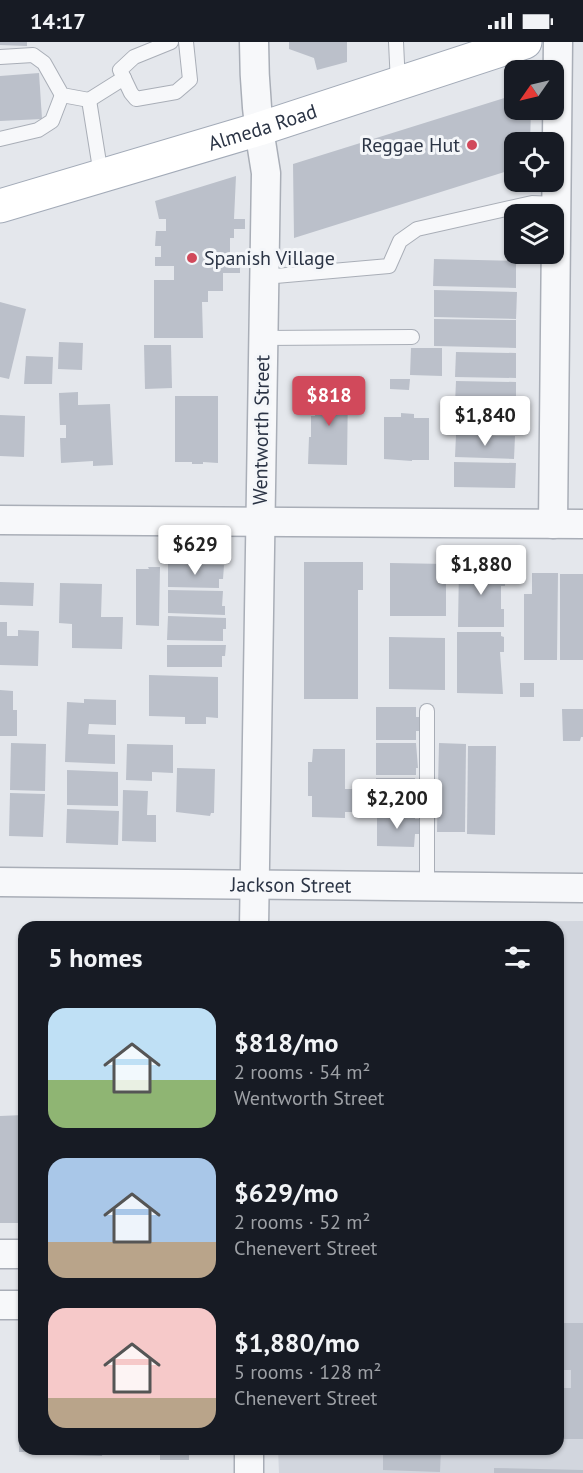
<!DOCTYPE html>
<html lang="en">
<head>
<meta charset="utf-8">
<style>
  body { margin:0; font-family:"PT Sans",sans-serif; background:#20242c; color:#f1f3f6; height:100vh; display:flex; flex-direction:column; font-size:22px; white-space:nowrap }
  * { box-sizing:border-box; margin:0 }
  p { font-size:20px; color:#9ea1a6 }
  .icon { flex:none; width:33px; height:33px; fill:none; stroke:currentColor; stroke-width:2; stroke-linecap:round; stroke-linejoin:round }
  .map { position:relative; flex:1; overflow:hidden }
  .details { position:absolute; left:18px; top:879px; width:546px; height:534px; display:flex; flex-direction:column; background:#171b24; border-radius:18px; box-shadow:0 2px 4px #0004 }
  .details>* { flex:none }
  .needle { width:39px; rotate:236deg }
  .tools { position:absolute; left:504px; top:18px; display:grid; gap:12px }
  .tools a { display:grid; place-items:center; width:60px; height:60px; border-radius:12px; background:#171b24; box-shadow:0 2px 4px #0004; font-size:30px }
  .price { position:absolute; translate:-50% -51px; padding:0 14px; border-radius:6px; background:#fff; color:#222; font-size:20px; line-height:39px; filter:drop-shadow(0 2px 3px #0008) }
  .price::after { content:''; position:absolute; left:50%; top:36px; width:18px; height:14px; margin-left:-9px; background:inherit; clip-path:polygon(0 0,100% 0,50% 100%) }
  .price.selected { background:#d1495b; color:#fff }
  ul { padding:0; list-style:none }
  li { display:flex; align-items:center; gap:18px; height:150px; padding:0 30px }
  li span { display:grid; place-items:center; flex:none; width:168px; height:120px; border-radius:18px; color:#555 }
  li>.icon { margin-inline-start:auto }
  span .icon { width:72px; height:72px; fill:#fffc; stroke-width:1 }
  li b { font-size:26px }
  h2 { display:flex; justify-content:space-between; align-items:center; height:72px; padding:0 30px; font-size:26px }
  .status { display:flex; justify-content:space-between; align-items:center; height:42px; padding:0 30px; background:#171b24; direction:ltr }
  .status svg { height:16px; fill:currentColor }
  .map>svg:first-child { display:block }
  .built { fill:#d2d6de }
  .building { fill:#bbc0ca }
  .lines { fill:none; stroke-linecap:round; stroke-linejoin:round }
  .lane-casing { stroke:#a9aeb7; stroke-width:16 }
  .street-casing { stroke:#a9aeb7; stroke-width:31 }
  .primary-casing { stroke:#a3abb8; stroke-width:35 }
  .lane { stroke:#f7f8fa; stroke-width:14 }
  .street { stroke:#f7f8fa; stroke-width:28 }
  .primary { stroke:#fff; stroke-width:33 }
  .poi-dot { fill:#d1495b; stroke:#f4f6f9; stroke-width:2 }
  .labels { text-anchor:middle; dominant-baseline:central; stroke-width:6; stroke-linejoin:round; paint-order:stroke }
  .street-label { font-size:20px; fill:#2b3445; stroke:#f4f6f9 }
  .poi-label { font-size:20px; fill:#2b3445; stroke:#f4f6f9; text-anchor:end }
</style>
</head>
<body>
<div class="status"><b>14:17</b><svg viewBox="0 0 49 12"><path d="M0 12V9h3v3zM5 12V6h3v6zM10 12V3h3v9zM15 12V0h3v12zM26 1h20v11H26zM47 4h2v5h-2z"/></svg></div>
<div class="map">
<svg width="583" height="1431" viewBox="0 0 583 1431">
  <rect width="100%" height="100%" fill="#e4e7ec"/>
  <path class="built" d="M583 879V1431H279L278 1407H558V885H277V881Z"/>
  <g class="building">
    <path d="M0 0H27V4L0 3Z"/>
    <path d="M289 0H347V20L317 28 314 16 289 7Z"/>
    <path d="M39 31 42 77 0 79V34Z"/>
    <path d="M514 53V68H531L530 100H514V127L294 196 293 122Z"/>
    <path d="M236 134 234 177H245V187H234V196H230V216H240V231H223V249H208V260H202L203 296H154V238H174V224H155V215H161V204H155L156 189H166V177H159L155 159Z"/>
    <path d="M434 217 516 219V246L433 244Z"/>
    <path d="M434 248 517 250 516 277 434 275Z"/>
    <path d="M0 260 26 267 9 337 0 335Z"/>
    <path d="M434 277 516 278V306L434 304Z"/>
    <path d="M59 300 83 301 82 328 58 327Z"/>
    <path d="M144 303H171L172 346 145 347Z"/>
    <path d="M411 306H442V334L410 333Z"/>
    <path d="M456 310 516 311V336L455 335Z"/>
    <path d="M26 314 53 315 52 342H24Z"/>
    <path d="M390 337H410L409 348 390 347Z"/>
    <path d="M456 339 516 340V364L455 362Z"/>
    <path d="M315 343 348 344 347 423 308 422 309 395H311V374H315Z"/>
    <path d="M78 350V363L110 362 113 423 93 424V419L61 421 60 396H66V383H60L59 351Z"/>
    <path d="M175 354H218V421L203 420V422H192V420H175Z"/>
    <path d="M455 366 516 368V391L455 390Z"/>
    <path d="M401 371 414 372V376H429V418H412V419L384 417V375H401Z"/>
    <path d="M0 373 25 374 24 415 0 414Z"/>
    <path d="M456 393 515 394 514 417 455 415Z"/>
    <path d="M454 420 516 421 515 446 454 445Z"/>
    <path d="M304 520H363V548H358V657H304Z"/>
    <path d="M390 521 446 522V574H390Z"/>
    <path d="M168 522 224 523 223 537H219V546L168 545Z"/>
    <path d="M459 523H501V529H505V544H501V567H504V585H458Z"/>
    <path d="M148 525H160L159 584 136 583V527H149Z"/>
    <path d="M532 531H558L557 618H524V552H532Z"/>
    <rect x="560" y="532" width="23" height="86"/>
    <path d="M0 540 34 541 33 564 0 563Z"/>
    <path d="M60 541 102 542 101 575H123L122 607 72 606V582L59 581Z"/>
    <path d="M168 548 223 549 222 564H225V573L168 571Z"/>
    <path d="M168 574 226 576V587H223V599L167 598Z"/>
    <path d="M0 580H7V594H18V588L39 589 38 624 0 623Z"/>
    <path d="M457 590H501V594L504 595V610H500L503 652 457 651Z"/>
    <path d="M389 595 445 596V648L389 647Z"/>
    <path d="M167 603H226L225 614H222V625H167Z"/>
    <path d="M149 633 218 635V676L206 675V682H185V675L149 674Z"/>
    <rect x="520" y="641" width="14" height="14"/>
    <path d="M0 648 13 649V668H17V694H0Z"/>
    <path d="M84 657 116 658V683L89 682 88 692 115 693V722L65 720 67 660 84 661Z"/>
    <path d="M376 665H416V675H420V689H416V698H376Z"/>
    <path d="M562 667H583V695H581L580 699H563Z"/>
    <path d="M11 701 46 702 45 749 10 748Z"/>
    <path d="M376 701H416L418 726H416V733H376Z"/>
    <path d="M439 701 466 702 465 790H437Z"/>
    <path d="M127 702 173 703V731L152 730V739L126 738Z"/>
    <path d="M468 704H496L495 793 467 792Z"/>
    <path d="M313 707H345V747H360V770H345V776L312 775V754H308V720H312Z"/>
    <path d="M177 726 215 727 214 771H211L210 774 176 770Z"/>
    <path d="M67 728 118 730V764L67 763Z"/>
    <path d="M376 736H415V743L419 744V762H415V768H376Z"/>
    <path d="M123 748 148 749 147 773H156V800L122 799Z"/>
    <path d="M10 751 45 752 43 795 9 794Z"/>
    <path d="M67 767 119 769 118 803 66 801Z"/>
    <path d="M377 772H415V777H419V792H415L414 805 377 804Z"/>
    <path d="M24 1073V1181H0V1074Z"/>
    <path d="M558 1281H583V1397H558V1346H571V1328H558Z"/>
    <rect x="20" y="1312" width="4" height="46"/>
    <path d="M20 1364H24V1407H44V1410H19Z"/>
    <path d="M70 1407H103L102 1414 70 1413Z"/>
    <rect x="160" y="1407" width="29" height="11"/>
    <path d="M383 1407H441L440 1430 383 1428Z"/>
    <path d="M494 1426 583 1428V1431H494Z"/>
  </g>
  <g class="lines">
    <defs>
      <g id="lane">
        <path d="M171 0 134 15 120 28 131 51 136 57 176 50 190 38 186 0"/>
        <path d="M396 0 398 42"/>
        <path d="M0 15 33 13 44 21 62 53 89 58 101 133"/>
        <path d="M89 58 124 36"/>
        <path d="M0 97 38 88 52 79 62 53"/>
        <path d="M264 235 389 224 400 199 417 187 532 161 556 162"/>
        <path d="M262 296 412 295"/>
        <path d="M427 669V844"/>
      </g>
      <g id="street">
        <path d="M254 0C254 44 258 87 266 131L254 885"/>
        <path d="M0 478 583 482"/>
        <path d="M553 482 558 0"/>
        <path id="s1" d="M0 840 583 846"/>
        <path d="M0 1212H24"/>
        <path d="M0 1263H24"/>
        <path d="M249 1431V1407"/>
      </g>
      <g id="primary">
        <path id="s2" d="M0 164 259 87 525 0"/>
      </g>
    </defs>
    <use href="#lane" class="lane-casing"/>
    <use href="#street" class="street-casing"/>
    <use href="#primary" class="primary-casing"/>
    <use href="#lane" class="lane"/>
    <use href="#street" class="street"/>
    <use href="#primary" class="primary"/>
  </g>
  <g class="poi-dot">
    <circle cx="472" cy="103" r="6"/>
    <circle cx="192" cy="216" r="6"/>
  </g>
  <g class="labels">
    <g class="street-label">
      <text stroke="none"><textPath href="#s2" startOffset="274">Almeda Road</textPath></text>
      <text transform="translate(261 388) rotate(-89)">Wentworth Street</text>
      <text stroke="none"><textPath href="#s1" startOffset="291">Jackson Street</textPath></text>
    </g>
    <g class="poi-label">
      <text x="460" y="103">Reggae Hut</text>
      <text x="204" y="216" text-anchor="start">Spanish Village</text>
    </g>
  </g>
</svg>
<div class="tools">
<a><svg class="needle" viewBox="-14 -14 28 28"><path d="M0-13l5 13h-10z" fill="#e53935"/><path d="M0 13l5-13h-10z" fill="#9ea1a6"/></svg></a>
<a><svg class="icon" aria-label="locate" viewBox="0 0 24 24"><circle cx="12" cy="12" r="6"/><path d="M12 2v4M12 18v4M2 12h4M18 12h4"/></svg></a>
<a><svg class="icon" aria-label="layers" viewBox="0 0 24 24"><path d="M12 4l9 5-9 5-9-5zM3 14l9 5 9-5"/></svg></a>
</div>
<b class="price selected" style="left:329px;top:385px">$818</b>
<b class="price" style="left:485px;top:405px">$1,840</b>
<b class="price" style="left:195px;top:534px">$629</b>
<b class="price" style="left:481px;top:554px">$1,880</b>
<b class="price" style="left:397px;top:788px">$2,200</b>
<section class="details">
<h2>5 homes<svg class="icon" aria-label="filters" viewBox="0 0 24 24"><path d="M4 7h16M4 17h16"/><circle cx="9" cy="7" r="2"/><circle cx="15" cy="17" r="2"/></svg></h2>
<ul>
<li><span style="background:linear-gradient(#bfe0f5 60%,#8fb573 0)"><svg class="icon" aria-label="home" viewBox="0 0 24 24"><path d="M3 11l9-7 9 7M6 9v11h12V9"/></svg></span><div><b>$818/mo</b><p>2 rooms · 54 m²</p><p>Wentworth Street</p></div></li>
<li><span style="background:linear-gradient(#a9c7e8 70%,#b9a48a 0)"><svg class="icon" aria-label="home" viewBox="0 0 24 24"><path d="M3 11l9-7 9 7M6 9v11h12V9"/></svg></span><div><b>$629/mo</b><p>2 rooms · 52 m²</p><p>Chenevert Street</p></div></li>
<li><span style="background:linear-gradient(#f6c9c9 75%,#b9a48a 0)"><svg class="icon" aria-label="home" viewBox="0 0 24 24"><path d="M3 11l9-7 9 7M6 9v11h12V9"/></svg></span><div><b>$1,880/mo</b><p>5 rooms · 128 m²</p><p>Chenevert Street</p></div></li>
</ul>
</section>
</div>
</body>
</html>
